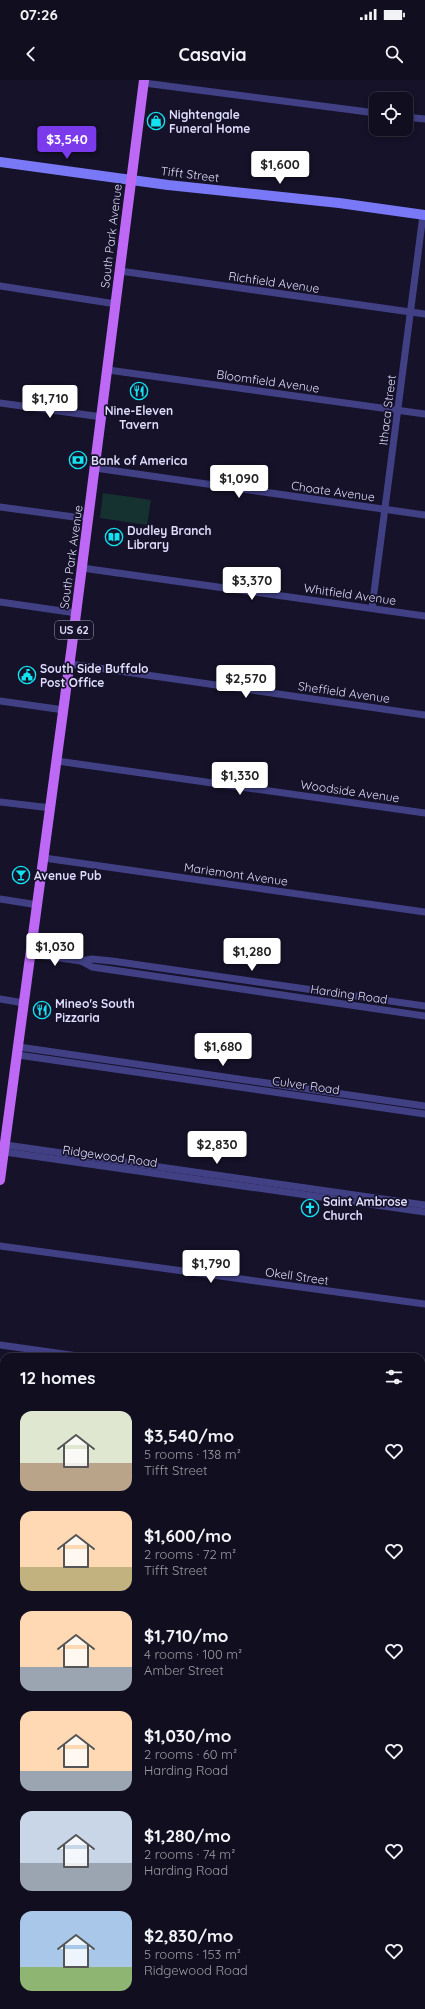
<!DOCTYPE html>
<html lang="en">
<head>
<meta charset="utf-8">
<style>
  body { margin:0; font-family:Quicksand,sans-serif; background:#191728; color:#f1f3f6; height:100vh; display:flex; flex-direction:column; font-size:15px; white-space:nowrap }
  * { box-sizing:border-box; margin:0 }
  p { font-size:13px; color:#9c9ca4 }
  .icon { flex:none; width:22px; height:22px; fill:none; stroke:currentColor; stroke-width:2; stroke-linecap:round; stroke-linejoin:round }
  .map { position:relative; flex:1; overflow:hidden }
  .panel { position:absolute; left:0px; top:1273px; width:425px; height:656px; display:flex; flex-direction:column; background:#100e1f; border-radius:12px 12px 0 0; box-shadow:0 2px 6px #0003,0 0 0 1px #302e3d }
  .panel>* { flex:none }
  .controls { position:absolute; left:369px; top:12px; display:grid; gap:8px }
  .controls a { display:grid; place-items:center; width:44px; height:44px; border-radius:8px; background:#100e1f; box-shadow:0 2px 6px #0003,0 0 0 1px #302e3d; font-size:20px }
  .price { position:absolute; translate:-50% -34px; padding:0 9px; border-radius:4px; background:#fff; color:#222; font-size:13px; line-height:26px; filter:drop-shadow(0 1px 2px #0008) }
  .price::after { content:''; position:absolute; left:50%; top:24px; width:12px; height:9px; margin-left:-6px; background:inherit; clip-path:polygon(0 0,100% 0,50% 100%) }
  .price.on { background:#7c3aed; color:#fff }
  ul { padding:0; list-style:none }
  li { display:flex; align-items:center; gap:12px; height:100px; padding:0 20px }
  li span { display:grid; place-items:center; flex:none; width:112px; height:80px; border-radius:12px; color:#555 }
  li>.icon { margin-inline-start:auto }
  span .icon { width:48px; height:48px; fill:#fffc; stroke-width:1 }
  li b { font-size:17px }
  h2 { display:flex; justify-content:space-between; align-items:center; height:48px; padding:0 20px; font-size:17px }
  .status { display:flex; justify-content:space-between; align-items:center; height:28px; padding:0 20px; background:#100e1f; direction:ltr }
  .status svg { height:11px; fill:currentColor }
  header { display:flex; justify-content:space-between; align-items:center; height:52px; padding:0 20px; background:#100e1f; font-size:18px; font-weight:800 }
  .map>svg:first-child { display:block }
  .green { fill:#153231 }
  .lines { fill:none; stroke-linecap:round; stroke-linejoin:round }
  .street { stroke:#414085; stroke-width:7 }
  .secondary { stroke:#7979f7; stroke-width:10 }
  .primary { stroke:#be69f6; stroke-width:10 }
  .labels { text-anchor:middle; dominant-baseline:central; stroke-width:3.5; stroke-linejoin:round; paint-order:stroke }
  .shield { fill:#151229; stroke:#a29fbd; stroke-width:1 }
  .shield-label { font-size:11px; font-weight:bold; fill:#dfdcfd }
  .poi-label { font-size:12px; font-weight:bold; fill:#dfdcfd; stroke:#151229; text-anchor:start }
  .street-label { font-size:12px; fill:#dfdcfd; stroke:#151229 }
</style>
</head>
<body>
<div class="status"><b>07:26</b><svg viewBox="0 0 49 12"><path d="M0 12V9h3v3zM5 12V6h3v6zM10 12V3h3v9zM15 12V0h3v12zM26 1h20v11H26zM47 4h2v5h-2z"/></svg></div>
<header><svg class="icon" aria-label="back" viewBox="0 0 24 24"><path d="M15 5l-7 7 7 7"/></svg>Casavia<svg class="icon" aria-label="search" viewBox="0 0 24 24"><circle cx="10" cy="10" r="6"/><path d="M15 15l6 6"/></svg></header>
<div class="map">
<svg width="425" height="1929" viewBox="0 0 425 1929">
  <rect width="100%" height="100%" fill="#151229"/>
  <path class="green" d="M103 413 151 420 147 445 100 438Z"/>
  <g class="lines">
    <g class="street">
      <path d="M144 3 376 33"/>
      <path d="M406 37 425 39"/>
      <path d="M120 191 425 234"/>
      <path d="M0 206 116 224"/>
      <path d="M108 290 425 334"/>
      <path d="M0 323 102 337"/>
      <path d="M95 388 425 435"/>
      <path d="M0 427 89 439"/>
      <path d="M82 488 425 536"/>
      <path d="M0 522 76 533"/>
      <path d="M372 528 423 135"/>
      <path d="M70 584 425 635"/>
      <path d="M0 621 64 630"/>
      <path d="M57 681 425 733"/>
      <path d="M0 722 51 728"/>
      <path d="M44 778 425 832"/>
      <path d="M0 819 38 825"/>
      <path d="M31 874 81 881 92 879 112 881 425 926"/>
      <path d="M81 881 92 887 425 936"/>
      <path d="M0 919 24 923"/>
      <path d="M19 967 425 1026"/>
      <path d="M18 975 425 1034"/>
      <path d="M6 1065 425 1125"/>
      <path d="M5 1072 425 1132"/>
      <path d="M0 1166 425 1224"/>
      <path d="M0 1265 85 1277"/>
      <path d="M421 1323 425 1324"/>
      <path d="M0 1369H4"/>
      <path d="M421 1428 425 1429"/>
      <path d="M0 1471H4"/>
      <path d="M421 1530H425"/>
      <path d="M0 1560 4 1561"/>
      <path d="M421 1621H425"/>
      <path d="M421 1705 425 1674"/>
      <path d="M0 1792 4 1793"/>
      <path d="M421 1846H425"/>
      <path d="M168 1929 169 1925"/>
    </g>
    <g class="secondary">
      <path d="M0 82 168 105 339 123 425 135"/>
      <path d="M0 1898H4"/>
      <path d="M215 1925 246 1929"/>
    </g>
    <path class="primary" d="M0 1100 72 565 144 0"/>
  </g>
  <defs>
    <symbol id="shop-ring" viewBox="-11 -11 22 22"><circle r="9.5" fill="#151229" stroke="#13e2f1" stroke-width="1.5"/><path d="M-5-2.5h2.3a2.7 3.5 0 0 1 5.4 0H5L5.5 6h-11ZM-1.5-2.5h3a1.5 2.3 0 0 0-3 0Z" fill="#13e2f1"/></symbol>
    <symbol id="restaurant-ring" viewBox="-11 -11 22 22"><circle r="9.5" fill="#151229" stroke="#13e2f1" stroke-width="1.5"/><path d="M-5-6h1v4h1v-4h1v4h1v-4h1v5L-1.5 .5V6h-2V.5L-5-1ZM5-6V6H3V1.5H1.5Q1.5-4 5-6Z" fill="#13e2f1"/></symbol>
    <symbol id="bank-ring" viewBox="-11 -11 22 22"><circle r="9.5" fill="#151229" stroke="#13e2f1" stroke-width="1.5"/><path d="M-6-4H6V4H-6ZM0-2.3a2.3 2.3 0 1 0 0 4.6a2.3 2.3 0 1 0 0-4.6Z" fill="#13e2f1"/></symbol>
    <symbol id="library-ring" viewBox="-11 -11 22 22"><circle r="9.5" fill="#151229" stroke="#13e2f1" stroke-width="1.5"/><path d="M-6-4Q-3-5.5-.7-3.5V5Q-3 3-6 4ZM6-4Q3-5.5 .7-3.5V5Q3 3 6 4Z" fill="#13e2f1"/></symbol>
    <symbol id="civic-ring" viewBox="-11 -11 22 22"><circle r="9.5" fill="#151229" stroke="#13e2f1" stroke-width="1.5"/><path d="M-.6-6.5H3V-4.5H.6V-3L4-1V1h2V6H-6V1h2V-1L-.6-3ZM-1.2 2.5V6h2.4V2.5Z" fill="#13e2f1"/></symbol>
    <symbol id="bar-ring" viewBox="-11 -11 22 22"><circle r="9.5" fill="#151229" stroke="#13e2f1" stroke-width="1.5"/><path d="M-6-5H6L.8 .8V4.5H3.5V6h-7V4.5H-.8V.8Z" fill="#13e2f1"/></symbol>
    <symbol id="church-ring" viewBox="-11 -11 22 22"><circle r="9.5" fill="#151229" stroke="#13e2f1" stroke-width="1.5"/><path d="M-1.2-6h2.4v3.5h3.3v2.4h-3.3V6h-2.4V-.1h-3.3v-2.4h3.3Z" fill="#13e2f1"/></symbol>
  </defs>
  <g fill-rule="evenodd">
    <use href="#shop-ring" x="146" y="31" width="20" height="20"/>
    <use href="#restaurant-ring" x="129" y="301" width="20" height="20"/>
    <use href="#bank-ring" x="68" y="370" width="20" height="20"/>
    <use href="#library-ring" x="104" y="447" width="20" height="20"/>
    <use href="#civic-ring" x="17" y="585" width="20" height="20"/>
    <use href="#bar-ring" x="11" y="785" width="20" height="20"/>
    <use href="#restaurant-ring" x="32" y="920" width="20" height="20"/>
    <use href="#church-ring" x="300" y="1118" width="20" height="20"/>
  </g>
  <g class="labels">
    <rect class="shield" x="55" y="541" width="38" height="18" rx="3"/>
    <g class="shield-label">
      <text x="74" y="550">US 62</text>
    </g>
    <g class="poi-label">
      <text x="169" y="34">Nightengale<tspan x="169" dy="14">Funeral Home</tspan></text>
      <text x="139" y="330" text-anchor="middle">Nine-Eleven<tspan x="139" dy="14">Tavern</tspan></text>
      <text x="91" y="380">Bank of America</text>
      <text x="127" y="450">Dudley Branch<tspan x="127" dy="14">Library</tspan></text>
      <text x="40" y="588">South Side Buffalo<tspan x="40" dy="14">Post Office</tspan></text>
      <text x="34" y="795">Avenue Pub</text>
      <text x="55" y="923">Mineo's South<tspan x="55" dy="14">Pizzaria</tspan></text>
      <text x="323" y="1121">Saint Ambrose<tspan x="323" dy="14">Church</tspan></text>
    </g>
    <g class="street-label">
      <text transform="translate(190 94) rotate(7)">Tifft Street</text>
      <text transform="translate(111 156) rotate(-83)">South Park Avenue</text>
      <text transform="translate(274 202) rotate(8)">Richfield Avenue</text>
      <text transform="translate(268 301) rotate(8)">Bloomfield Avenue</text>
      <text transform="translate(387 330) rotate(-83)">Ithaca Street</text>
      <text transform="translate(333 411) rotate(8)">Choate Avenue</text>
      <text transform="translate(71 477) rotate(-82)">South Park Avenue</text>
      <text transform="translate(350 514) rotate(8)">Whitfield Avenue</text>
      <text transform="translate(344 612) rotate(8)">Sheffield Avenue</text>
      <text transform="translate(350 711) rotate(8)">Woodside Avenue</text>
      <text transform="translate(236 794) rotate(8)">Mariemont Avenue</text>
      <text transform="translate(349 914) rotate(8)">Harding Road</text>
      <text transform="translate(306 1005) rotate(8)">Culver Road</text>
      <text transform="translate(110 1076) rotate(8)">Ridgewood Road</text>
      <text transform="translate(297 1196) rotate(8)">Okell Street</text>
    </g>
  </g>
</svg>
<div class="controls">
<a><svg class="icon" aria-label="locate" viewBox="0 0 24 24"><circle cx="12" cy="12" r="6"/><path d="M12 2v4M12 18v4M2 12h4M18 12h4"/></svg></a>
</div>
<b class="price on" style="left:67px;top:80px">$3,540</b>
<b class="price" style="left:280px;top:105px">$1,600</b>
<b class="price" style="left:50px;top:339px">$1,710</b>
<b class="price" style="left:239px;top:419px">$1,090</b>
<b class="price" style="left:252px;top:521px">$3,370</b>
<b class="price" style="left:246px;top:619px">$2,570</b>
<b class="price" style="left:240px;top:716px">$1,330</b>
<b class="price" style="left:55px;top:887px">$1,030</b>
<b class="price" style="left:252px;top:892px">$1,280</b>
<b class="price" style="left:223px;top:987px">$1,680</b>
<b class="price" style="left:217px;top:1085px">$2,830</b>
<b class="price" style="left:211px;top:1204px">$1,790</b>
<section class="panel">
<h2>12 homes<svg class="icon" aria-label="filters" viewBox="0 0 24 24"><path d="M4 7h16M4 17h16"/><circle cx="9" cy="7" r="2"/><circle cx="15" cy="17" r="2"/></svg></h2>
<ul>
<li><span style="background:linear-gradient(#dfe7d0 65%,#b9a48a 0)"><svg class="icon" aria-label="home" viewBox="0 0 24 24"><path d="M3 11l9-7 9 7M6 9v11h12V9"/></svg></span><div><b>$3,540/mo</b><p>5 rooms · 138 m²</p><p>Tifft Street</p></div><svg class="icon" aria-label="heart" viewBox="0 0 24 24"><path d="M12 20l-8-8c-3-5 5-10 8-4 3-6 11-1 8 4z"/></svg></li>
<li><span style="background:linear-gradient(#ffd9b3 70%,#c2b280 0)"><svg class="icon" aria-label="home" viewBox="0 0 24 24"><path d="M3 11l9-7 9 7M6 9v11h12V9"/></svg></span><div><b>$1,600/mo</b><p>2 rooms · 72 m²</p><p>Tifft Street</p></div><svg class="icon" aria-label="heart" viewBox="0 0 24 24"><path d="M12 20l-8-8c-3-5 5-10 8-4 3-6 11-1 8 4z"/></svg></li>
<li><span style="background:linear-gradient(#ffd9b3 70%,#9aa5b1 0)"><svg class="icon" aria-label="home" viewBox="0 0 24 24"><path d="M3 11l9-7 9 7M6 9v11h12V9"/></svg></span><div><b>$1,710/mo</b><p>4 rooms · 100 m²</p><p>Amber Street</p></div><svg class="icon" aria-label="heart" viewBox="0 0 24 24"><path d="M12 20l-8-8c-3-5 5-10 8-4 3-6 11-1 8 4z"/></svg></li>
<li><span style="background:linear-gradient(#ffd9b3 75%,#9aa5b1 0)"><svg class="icon" aria-label="home" viewBox="0 0 24 24"><path d="M3 11l9-7 9 7M6 9v11h12V9"/></svg></span><div><b>$1,030/mo</b><p>2 rooms · 60 m²</p><p>Harding Road</p></div><svg class="icon" aria-label="heart" viewBox="0 0 24 24"><path d="M12 20l-8-8c-3-5 5-10 8-4 3-6 11-1 8 4z"/></svg></li>
<li><span style="background:linear-gradient(#c9d6e8 65%,#9aa5b1 0)"><svg class="icon" aria-label="home" viewBox="0 0 24 24"><path d="M3 11l9-7 9 7M6 9v11h12V9"/></svg></span><div><b>$1,280/mo</b><p>2 rooms · 74 m²</p><p>Harding Road</p></div><svg class="icon" aria-label="heart" viewBox="0 0 24 24"><path d="M12 20l-8-8c-3-5 5-10 8-4 3-6 11-1 8 4z"/></svg></li>
<li><span style="background:linear-gradient(#a9c7e8 70%,#8fb573 0)"><svg class="icon" aria-label="home" viewBox="0 0 24 24"><path d="M3 11l9-7 9 7M6 9v11h12V9"/></svg></span><div><b>$2,830/mo</b><p>5 rooms · 153 m²</p><p>Ridgewood Road</p></div><svg class="icon" aria-label="heart" viewBox="0 0 24 24"><path d="M12 20l-8-8c-3-5 5-10 8-4 3-6 11-1 8 4z"/></svg></li>
</ul>
</section>
</div>
</body>
</html>
